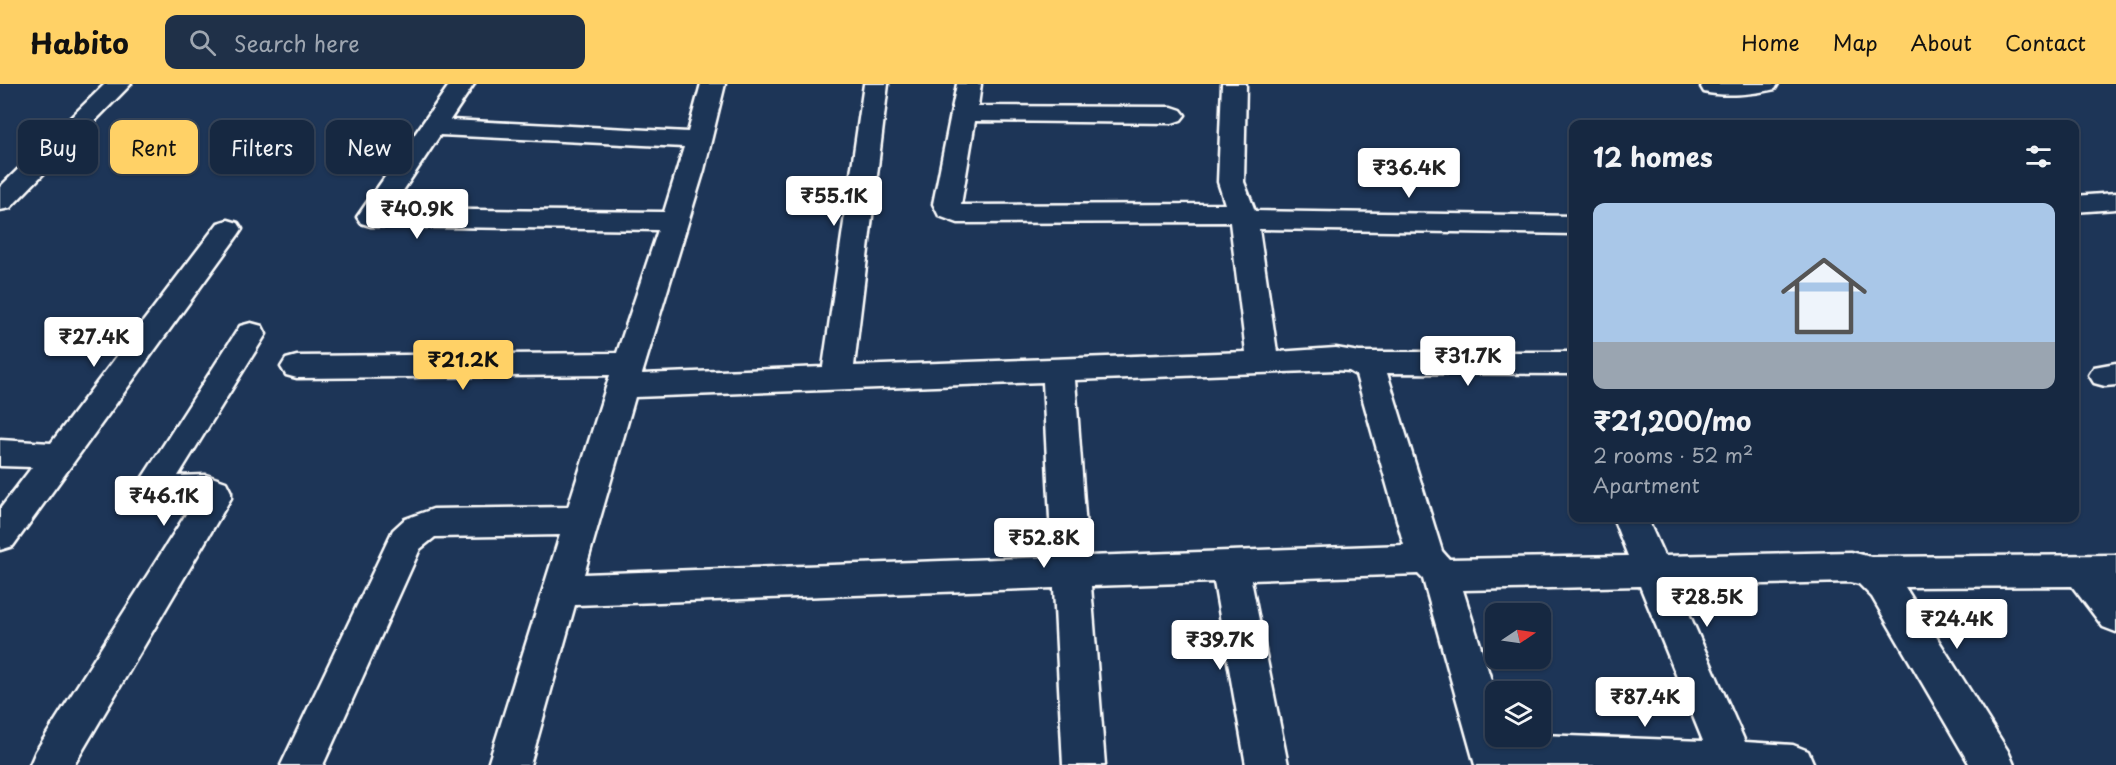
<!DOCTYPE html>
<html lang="en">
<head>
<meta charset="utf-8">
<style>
  body { margin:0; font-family:"Playpen Sans",sans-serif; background:#1f3048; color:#f1f3f6; height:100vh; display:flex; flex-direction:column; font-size:22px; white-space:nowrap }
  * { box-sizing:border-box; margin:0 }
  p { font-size:20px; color:#9ea6b1 }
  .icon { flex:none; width:33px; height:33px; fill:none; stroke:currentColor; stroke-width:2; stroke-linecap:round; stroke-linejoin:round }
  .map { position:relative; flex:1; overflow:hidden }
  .side { position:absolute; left:1569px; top:36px; width:510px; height:402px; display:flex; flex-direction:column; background:#162841; border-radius:12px; box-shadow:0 2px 4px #0004,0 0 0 2px #35445a }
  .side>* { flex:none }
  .banner { position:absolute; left:18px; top:36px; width:570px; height:54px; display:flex; gap:12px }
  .needle { width:39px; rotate:77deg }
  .controls { position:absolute; left:1485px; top:519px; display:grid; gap:12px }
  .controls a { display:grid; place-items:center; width:66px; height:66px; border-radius:12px; background:#162841; box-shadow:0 2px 4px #0004,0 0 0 2px #35445a; font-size:30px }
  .price { position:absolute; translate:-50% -51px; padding:0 14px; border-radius:6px; background:#fff; color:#222; font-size:20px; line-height:39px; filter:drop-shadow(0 2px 3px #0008) }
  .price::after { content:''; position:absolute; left:50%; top:36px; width:18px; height:14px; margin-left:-9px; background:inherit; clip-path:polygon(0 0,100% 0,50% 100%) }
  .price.active { background:#ffd166; color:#111 }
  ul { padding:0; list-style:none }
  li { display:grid; align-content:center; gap:12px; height:318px; padding:0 24px }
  li span { display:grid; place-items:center; height:186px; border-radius:12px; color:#555 }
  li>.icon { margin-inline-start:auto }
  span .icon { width:108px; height:108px; fill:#fffc; stroke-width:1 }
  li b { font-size:26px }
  h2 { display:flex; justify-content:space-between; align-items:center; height:72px; padding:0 24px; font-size:26px }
  .tag { padding:0 21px; border-radius:12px; background:#162841; box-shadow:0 2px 4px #0004,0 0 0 2px #35445a; font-size:21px; line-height:54px }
  .tag.active { background:#ffd166; color:#111 }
  header { display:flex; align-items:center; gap:36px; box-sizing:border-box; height:84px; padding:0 30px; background:#ffd166; color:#111 }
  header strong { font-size:28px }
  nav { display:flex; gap:33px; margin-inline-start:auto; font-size:21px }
  .search { width:420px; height:54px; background:#1f3048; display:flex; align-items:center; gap:15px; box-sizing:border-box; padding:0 21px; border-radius:12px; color:#9ea6b1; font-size:22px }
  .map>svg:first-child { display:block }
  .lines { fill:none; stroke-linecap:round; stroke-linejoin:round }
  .street-casing { stroke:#fff; stroke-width:5 }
  .street { fill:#1d3557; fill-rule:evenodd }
</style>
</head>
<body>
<header>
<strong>Habito</strong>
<div class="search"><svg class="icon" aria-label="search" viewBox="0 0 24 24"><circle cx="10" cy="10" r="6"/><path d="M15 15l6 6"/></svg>Search here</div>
<nav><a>Home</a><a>Map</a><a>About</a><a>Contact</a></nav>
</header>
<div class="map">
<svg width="2116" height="681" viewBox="0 0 2116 681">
  <rect width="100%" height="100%" fill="#1d3557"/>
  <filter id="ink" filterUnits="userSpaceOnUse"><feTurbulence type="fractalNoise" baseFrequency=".0167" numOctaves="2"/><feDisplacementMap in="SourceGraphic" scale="12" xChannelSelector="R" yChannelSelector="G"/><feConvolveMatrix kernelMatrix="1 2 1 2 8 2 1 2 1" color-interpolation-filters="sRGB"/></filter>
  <g filter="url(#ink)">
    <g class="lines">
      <defs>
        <g id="street">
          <path d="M105 0H131L10 124 0 126V103Z"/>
          <path d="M450 0H474L450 36 688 48 701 0H725L704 86 642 290 823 283 864 0H888L854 282 1246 268 1230 138 958 139 939 132 933 120 957 0H981L978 22 1172 23 1181 26 1185 31 1181 36 1172 39 975 37 961 121 1225 120 1218 98 1222 0H1246L1244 98 1255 127 1574 132V150L1259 145 1277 268 1336 264 1359 268H1574V290L1387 289 1442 467 1449 475 1628 472 1613 434H1647L1664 472 1851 468 1871 473 2116 471V548L2103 543 2072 502 1905 503 2008 667 2014 681H1970L1872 513 1859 500 1851 498 1677 502 1745 658 1793 661 1808 667 1814 681H1475L1423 495 1418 490 1251 496 1288 681H1246L1214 498 1091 502 1105 681H1063L1054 504 575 521 530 681H488L560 451 435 453 420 465 323 681H281L393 446 405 435 433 425 568 423 610 291 297 294 286 291 281 283 286 275 297 272 617 269 658 146 371 142 361 139 357 133ZM440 51 684 63 664 128 391 125ZM1336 286 1349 287 1356 291 1404 461 1088 472 1075 296ZM1043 298 1052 473 584 490 635 313ZM1640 502 1703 657 1540 651 1496 652V612L1463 506Z"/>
          <path d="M1703 0H1778L1775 5C1754 10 1725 13 1704 8L1701 3Z"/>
          <path d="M2116 109V125L2074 128V112Z"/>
          <path d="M228 136 238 139 242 145 238 151 13 462 0 466V425L32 383 0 382V356L51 359 218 139Z"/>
          <path d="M251 239 262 242 266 250 178 392 206 391 226 398 231 408V414L74 681H30L36 667 193 419 165 420 147 414 141 396 240 242Z"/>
          <path d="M2116 279V301L2105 302 2094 299 2089 291 2094 283Z"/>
        </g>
      </defs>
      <use href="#street" class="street-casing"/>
      <use href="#street" class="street"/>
    </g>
  </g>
</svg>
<div class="controls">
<a><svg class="needle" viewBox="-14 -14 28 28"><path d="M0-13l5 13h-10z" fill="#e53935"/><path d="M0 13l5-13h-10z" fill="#9ea6b1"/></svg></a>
<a><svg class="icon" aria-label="layers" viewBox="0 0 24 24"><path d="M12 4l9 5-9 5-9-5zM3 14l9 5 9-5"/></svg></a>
</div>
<b class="price" style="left:1409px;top:115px">₹36.4K</b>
<b class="price" style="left:834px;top:143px">₹55.1K</b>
<b class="price" style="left:417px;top:156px">₹40.9K</b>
<b class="price" style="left:94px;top:284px">₹27.4K</b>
<b class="price" style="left:1468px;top:303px">₹31.7K</b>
<b class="price active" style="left:463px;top:307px">₹21.2K</b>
<b class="price" style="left:164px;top:443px">₹46.1K</b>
<b class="price" style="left:1044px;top:485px">₹52.8K</b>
<b class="price" style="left:1707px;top:544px">₹28.5K</b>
<b class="price" style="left:1957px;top:566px">₹24.4K</b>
<b class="price" style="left:1220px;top:587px">₹39.7K</b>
<b class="price" style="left:1645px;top:644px">₹87.4K</b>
<div class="banner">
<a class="tag">Buy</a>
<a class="tag active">Rent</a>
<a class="tag">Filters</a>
<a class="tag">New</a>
</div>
<section class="side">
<h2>12 homes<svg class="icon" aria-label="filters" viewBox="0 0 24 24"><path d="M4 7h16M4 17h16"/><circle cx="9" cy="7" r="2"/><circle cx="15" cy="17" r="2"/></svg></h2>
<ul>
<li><span style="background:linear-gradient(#a9c7e8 75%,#9aa5b1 0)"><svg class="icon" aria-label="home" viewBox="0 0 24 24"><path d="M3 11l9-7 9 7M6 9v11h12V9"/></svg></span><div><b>₹21,200/mo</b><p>2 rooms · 52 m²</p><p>Apartment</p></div></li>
</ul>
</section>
</div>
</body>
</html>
